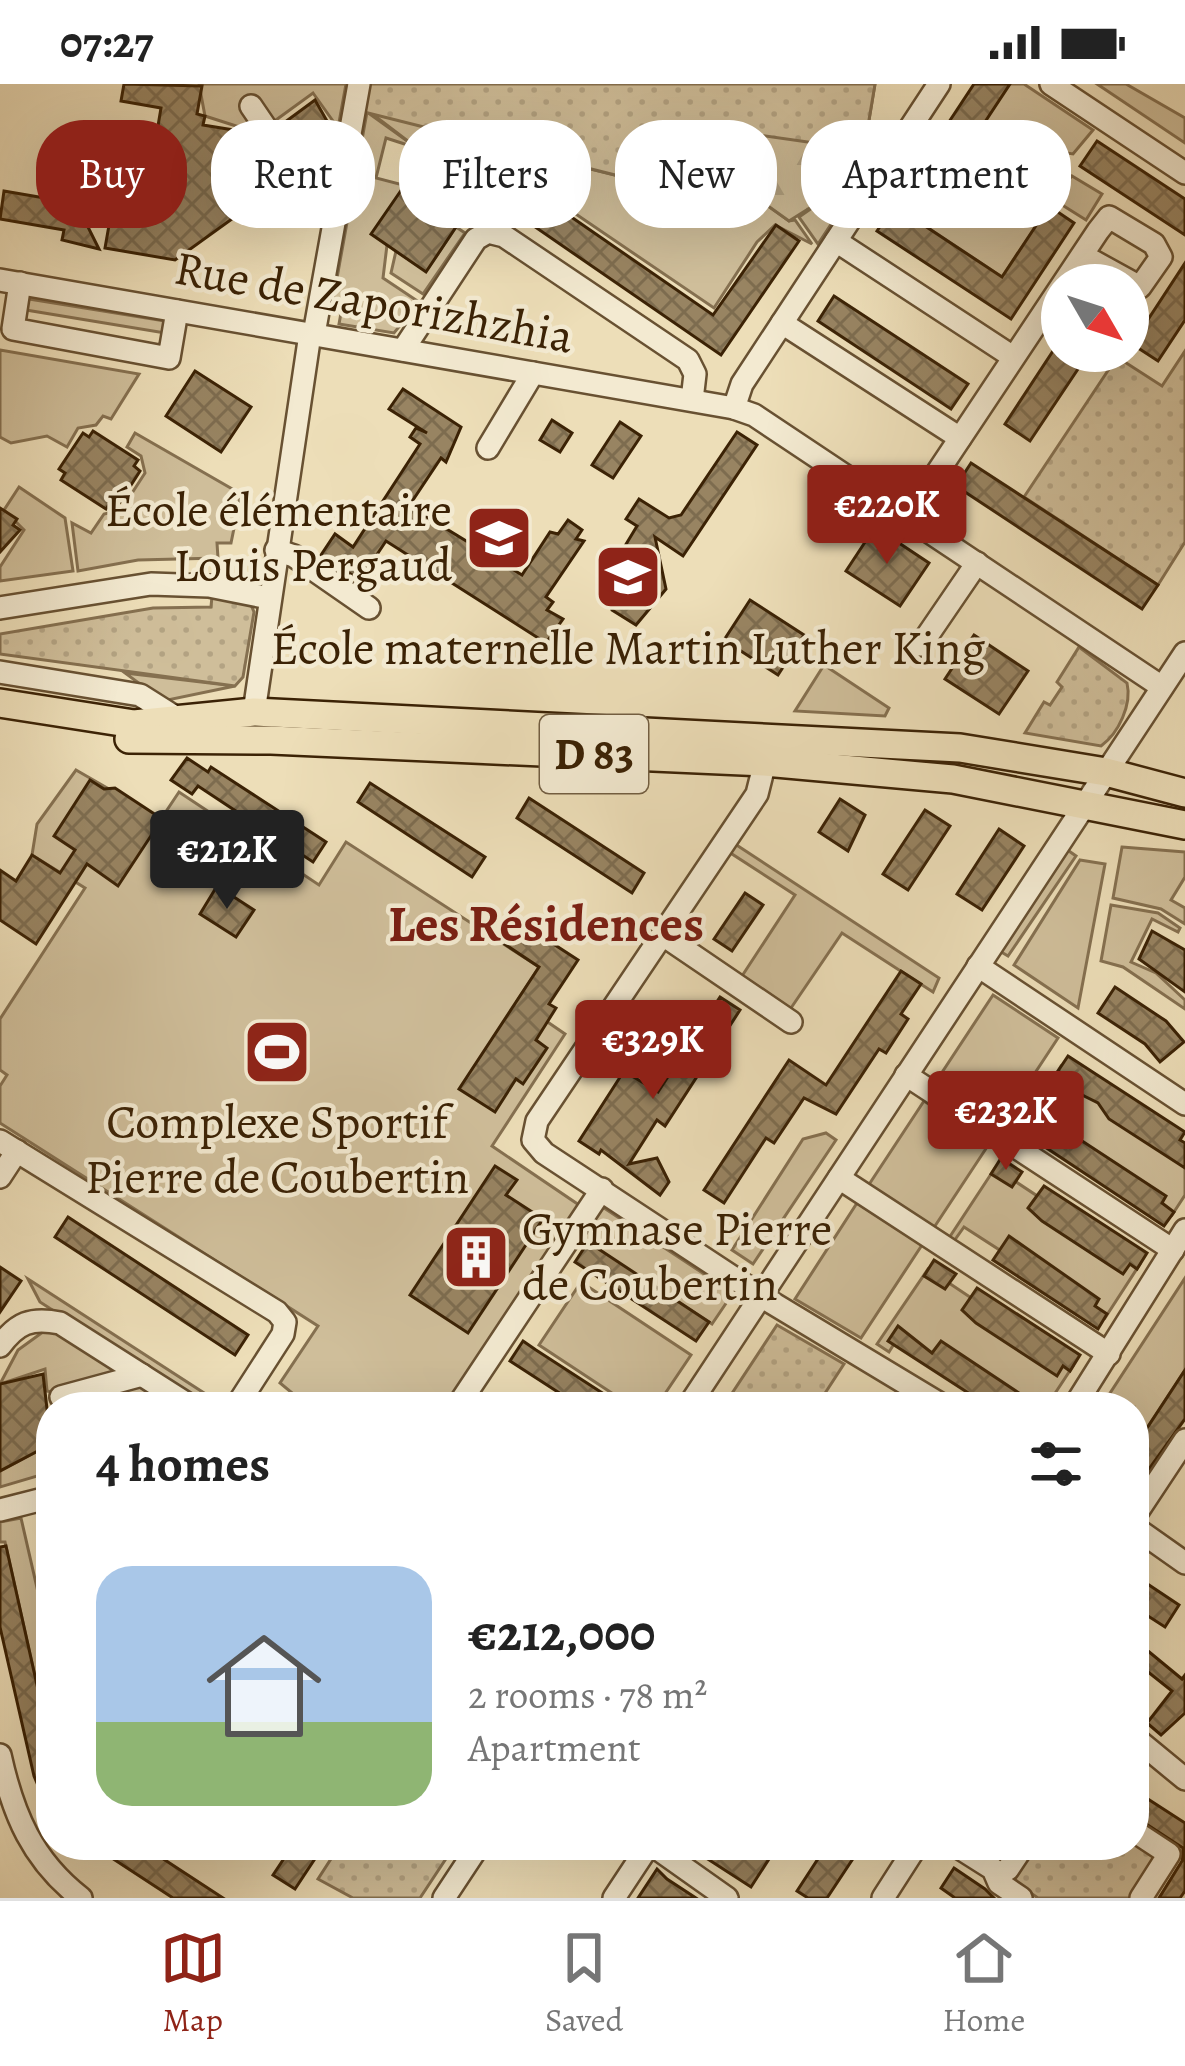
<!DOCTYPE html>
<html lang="en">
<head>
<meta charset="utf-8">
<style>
  body { margin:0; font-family:Alegreya,serif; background:#f6f6f6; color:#222; height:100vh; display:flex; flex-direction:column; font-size:45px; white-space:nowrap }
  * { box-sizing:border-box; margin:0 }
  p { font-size:39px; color:#767676 }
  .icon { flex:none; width:66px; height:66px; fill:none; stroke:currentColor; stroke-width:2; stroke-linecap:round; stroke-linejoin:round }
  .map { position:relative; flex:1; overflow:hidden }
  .side { position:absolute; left:36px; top:1308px; width:1113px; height:468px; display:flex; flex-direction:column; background:#fff; border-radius:48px; box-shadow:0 12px 48px #0002 }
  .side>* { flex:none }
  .banner { position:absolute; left:36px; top:36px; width:1113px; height:108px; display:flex; gap:24px }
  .needle { width:78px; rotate:129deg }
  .fabs { position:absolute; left:1041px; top:180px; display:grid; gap:24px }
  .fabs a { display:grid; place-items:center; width:108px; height:108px; border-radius:50%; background:#fff; box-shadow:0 12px 48px #0002; font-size:60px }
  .price { position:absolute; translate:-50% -102px; padding:0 27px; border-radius:12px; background:#8f2418; color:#fff; font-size:39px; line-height:78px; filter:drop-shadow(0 3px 6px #0008) }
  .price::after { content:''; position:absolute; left:50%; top:72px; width:36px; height:27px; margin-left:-18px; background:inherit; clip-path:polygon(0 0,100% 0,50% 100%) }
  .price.current { background:#222; color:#fff }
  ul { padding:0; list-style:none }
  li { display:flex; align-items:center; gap:36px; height:300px; padding:0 60px }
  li+li { border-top:3px solid #e0e0e0 }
  li span { display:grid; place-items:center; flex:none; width:336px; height:240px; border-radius:36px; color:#555 }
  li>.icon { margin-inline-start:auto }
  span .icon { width:144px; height:144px; fill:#fffc; stroke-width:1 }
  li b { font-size:51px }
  h2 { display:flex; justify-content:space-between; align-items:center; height:144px; padding:0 60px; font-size:51px }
  .tag { padding:0 42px; border-radius:48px; background:#fff; box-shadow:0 12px 48px #0002; font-size:42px; line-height:108px }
  .tag.current { background:#8f2418; color:#fff }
  .status { display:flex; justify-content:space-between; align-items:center; height:84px; padding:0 60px; background:#fff; direction:ltr }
  .status svg { height:33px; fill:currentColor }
  .dock { display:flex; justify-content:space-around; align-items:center; height:168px; border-top:3px solid #e0e0e0; background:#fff; font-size:33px; color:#767676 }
  .dock a { display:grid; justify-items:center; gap:6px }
  .dock .current { color:#8f2418 }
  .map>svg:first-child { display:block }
  .green { fill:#cfbe9a; stroke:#857050; stroke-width:3 }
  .forest { fill:url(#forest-firs); stroke:#857050; stroke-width:3 }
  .park { fill:url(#park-dots); stroke:#857050; stroke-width:3 }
  .building { fill:url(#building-cross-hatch); stroke:#3b2205; stroke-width:3 }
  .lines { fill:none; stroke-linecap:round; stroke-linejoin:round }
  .minor-casing { stroke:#685132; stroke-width:26 }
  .major-casing { stroke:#3b2205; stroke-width:32 }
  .minor { stroke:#f3ead1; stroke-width:21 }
  .major { stroke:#eddeb8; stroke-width:27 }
  .labels { text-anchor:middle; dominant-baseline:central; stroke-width:9; stroke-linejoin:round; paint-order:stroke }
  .shield { fill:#f3ead1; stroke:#725e42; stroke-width:3 }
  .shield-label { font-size:45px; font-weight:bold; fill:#3b2205 }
  .street-label { font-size:48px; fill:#3b2205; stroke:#f3ead1 }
  .poi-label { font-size:48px; fill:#3b2205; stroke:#f3ead1 }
  .neighbourhood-label { font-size:51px; font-weight:bold; fill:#7a1f14; stroke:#f3ead1 }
</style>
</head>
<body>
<div class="status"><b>07:27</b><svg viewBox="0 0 49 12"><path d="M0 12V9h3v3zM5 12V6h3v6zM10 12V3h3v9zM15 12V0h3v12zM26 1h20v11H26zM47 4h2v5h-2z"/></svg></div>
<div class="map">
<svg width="1185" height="1814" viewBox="0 0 1185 1814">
  <defs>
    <pattern id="forest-firs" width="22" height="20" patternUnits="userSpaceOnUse" patternTransform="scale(3)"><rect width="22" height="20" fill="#cfbe9a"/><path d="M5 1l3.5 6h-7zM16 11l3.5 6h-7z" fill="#b3a383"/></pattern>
    <pattern id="park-dots" width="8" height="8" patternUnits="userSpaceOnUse" patternTransform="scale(3)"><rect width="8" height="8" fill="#cfbe9a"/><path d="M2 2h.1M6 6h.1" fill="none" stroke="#b3a383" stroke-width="1.8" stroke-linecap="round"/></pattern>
    <pattern id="building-cross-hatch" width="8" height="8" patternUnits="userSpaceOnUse" patternTransform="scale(3)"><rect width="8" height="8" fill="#988462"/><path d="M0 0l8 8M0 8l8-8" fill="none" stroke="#7d6c4f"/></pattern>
  </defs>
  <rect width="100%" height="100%" fill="#eddeb8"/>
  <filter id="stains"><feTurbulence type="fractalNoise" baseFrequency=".00167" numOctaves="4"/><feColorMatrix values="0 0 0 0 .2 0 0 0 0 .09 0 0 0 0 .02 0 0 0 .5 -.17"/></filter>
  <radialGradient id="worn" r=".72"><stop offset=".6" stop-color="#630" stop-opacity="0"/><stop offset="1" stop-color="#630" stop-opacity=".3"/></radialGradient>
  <g class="green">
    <path d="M199 0H346L338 44 313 9 258 49 205 32Z"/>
    <path d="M1009 0H1024L1093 46 1073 70 1041 65 1021 85 1049 122 1002 193 919 138Z"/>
    <path d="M1097 0H1126L1185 34V59Z"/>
    <path d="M367 28 417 64 386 54 376 94 434 109 387 161 383 194 419 218 394 249 339 240 341 229 331 227Z"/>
    <path d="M315 70 330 88 312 108 297 105 284 86Z"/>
    <path d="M530 70 659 102 757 114 789 137 795 136 812 160 775 141 757 158 714 224 514 88 518 77Z"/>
    <path d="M514 72 485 129 460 111 466 88Z"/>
    <path d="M1072 92 1102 110 1086 136 1051 114Z"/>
    <path d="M832 110 845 119 818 160 799 133Z"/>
    <path d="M456 143 465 149 423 210 391 189 396 167 426 187Z"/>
    <path d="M29 215 165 237V249L26 226Z"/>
    <path d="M0 266 139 290 111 335 103 332 96 341 78 344 67 363 47 352 11 359 0 353Z"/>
    <path d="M135 349 241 410 231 459H217L218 474 138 476 78 487 72 439 91 449 104 430 121 426 145 389 141 372 127 363Z"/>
    <path d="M19 403 65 434 73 487 0 497V483L24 446 4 426Z"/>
    <path d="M824 581 889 624 885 632 795 627Z"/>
    <path d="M125 589 235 602 163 617Z"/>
    <path d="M76 686 161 735 179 708 319 801 346 758 539 883 517 917 565 950 492 1062 579 1121 446 1323H274L291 1308 280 1299 318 1242 0 1039V1002L7 991 0 986V935L85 804 32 771 37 740Z"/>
    <path d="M735 760 939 894 933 908 842 849 791 924 773 922 766 908 742 892 795 811 729 768Z"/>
    <path d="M1122 763 1185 768V793L1171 816 1185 824V840L1161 825 1113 814Z"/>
    <path d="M1066 765 1076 772 1008 872 998 866Z"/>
    <path d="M1080 776 1105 780 1078 924 1014 881Z"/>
    <path d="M1111 821 1158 829 1180 844 1178 848 1152 835 1131 878 1156 889 1185 916V925L1123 883 1101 877Z"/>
    <path d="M993 911 1058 954 1000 1042 935 999Z"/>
    <path d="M1061 982 1185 1064V1111L1172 1131 1032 1040 1021 1055 1016 1052Z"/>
    <path d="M924 1017 989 1060 933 1145 868 1102Z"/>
    <path d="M826 1049 836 1056 753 1180 732 1166 803 1055Z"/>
    <path d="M995 1084 1140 1180 1105 1234 964 1143 954 1157 949 1154Z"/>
    <path d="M857 1119 922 1161 861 1254 795 1215Z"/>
    <path d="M598 1120 733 1209 712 1240 577 1153Z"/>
    <path d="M928 1185 1073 1282 1046 1323H1016L899 1252 889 1268 877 1260Z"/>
    <path d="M1185 1194V1286L1134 1364V1323H1101Z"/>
    <path d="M28 1195 218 1318 215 1323 201 1322 40 1218Z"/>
    <path d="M581 1198 691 1271 656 1323H633L539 1261Z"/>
    <path d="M47 1245 61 1246 126 1288 56 1309 47 1307 45 1285 0 1300 18 1266Z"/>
    <path d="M142 1297 180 1323H60Z"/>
    <path d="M51 1360V1388L0 1403V1387Z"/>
    <path d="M21 1434 51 1565V1664L5 1458H0V1438Z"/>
  </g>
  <path class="forest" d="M386 0H875L864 66 832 110 789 137 757 114H733L530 70 466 88 417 64 371 29Z"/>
  <g class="park">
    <path d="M352 0H875L864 66 744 49 733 114 659 102 360 27Z"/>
    <path d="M1185 267V458L1158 501 1024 413 1117 273 1162 302Z"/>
    <path d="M212 512 251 521 254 528 243 593 235 602 0 570V550L153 524 211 523Z"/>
    <path d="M1079 563 1127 599C1132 620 1119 649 1101 662L1025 649 1044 618 1050 621 1062 603 1057 598Z"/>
    <path d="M777 1241 844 1280 816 1323H723Z"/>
    <path d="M1134 1753 1154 1766 1156 1778 1133 1814H1038L1016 1799 1015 1789 1033 1761H1134Z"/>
    <path d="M340 1761H455L420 1814H353L318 1795Z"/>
  </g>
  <g class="building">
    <path d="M124 0 202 2 197 30 205 32 203 41 252 49 268 62 281 55V41L315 16 335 51 281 89 286 96 269 109 259 107 257 117 175 176 105 164 114 113 145 119 161 24 121 17Z"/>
    <path d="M974 0H1010L919 138 1002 193 1049 122 1074 139 1011 235 877 147Z"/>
    <path d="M74 56 88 60 90 74 80 83 66 78 64 64Z"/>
    <path d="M1097 57 1185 115V151L1080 82Z"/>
    <path d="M512 92 713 231 776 141 799 157 721 271 496 116Z"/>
    <path d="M72 99 85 101 80 127 99 165 62 156 64 146 0 135 4 107 68 118Z"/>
    <path d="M402 105 456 143 426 188 371 150Z"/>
    <path d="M1185 179V236L1158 277 1132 260Z"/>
    <path d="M834 212 968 300 951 325 818 237Z"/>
    <path d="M1053 267H1090L1030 357 1005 340Z"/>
    <path d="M195 287 251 323 221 368 166 332Z"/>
    <path d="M403 305 461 343 446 378 441 374 409 422 522 491 550 448 558 450 568 436 582 446 576 455 584 457 546 513 553 518 547 526 563 535 546 559 386 457 360 496 321 471 335 450 353 463 420 360 410 353 416 344 427 349 389 325Z"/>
    <path d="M552 336 572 349 560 368 540 356Z"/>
    <path d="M620 338 641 352 613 394 592 381Z"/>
    <path d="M93 347 138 376 134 382 140 387 117 423 110 419 106 425 61 396 65 389 59 385 83 349 89 353Z"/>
    <path d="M737 348 757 361 683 472 655 453 666 505 636 541 612 526 605 495 637 442 626 435 639 415 669 434 681 431Z"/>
    <path d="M971 379 1158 501 1142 525 956 402Z"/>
    <path d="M0 424 17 435 13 441 20 446 0 468Z"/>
    <path d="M875 443 929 479 900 522 846 487Z"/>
    <path d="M750 516 804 551 778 591 724 556Z"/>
    <path d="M974 551 1028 587 999 630 945 595Z"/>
    <path d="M187 674 208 688 211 683 326 758 313 778 198 702 192 710 171 696Z"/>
    <path d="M90 696 104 705 115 704 162 735 118 802 87 780 36 860 0 836V786L16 797 32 771 60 789 75 766 54 752Z"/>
    <path d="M370 699 485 773 472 793 358 718Z"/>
    <path d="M529 714 644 789 632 809 517 734Z"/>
    <path d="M840 715 865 731 848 767 819 748Z"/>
    <path d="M925 726 950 742 908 806 883 790Z"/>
    <path d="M999 745 1024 762 982 826 957 810Z"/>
    <path d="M217 802 254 826 236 853 200 830Z"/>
    <path d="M745 809 763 821 732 867 714 855Z"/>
    <path d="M512 833 578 876 549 920 556 924 536 956 547 964 523 1000 516 995 495 1028 459 1005 539 883 497 855Z"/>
    <path d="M1152 847 1185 866V908L1139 875Z"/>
    <path d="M901 887 921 900 901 930 908 935 886 969 879 965 836 1030 804 1014 774 1059 766 1054 724 1119 704 1106 789 976 826 1001Z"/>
    <path d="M1115 903 1166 937 1184 958 1160 978 1145 960 1098 929Z"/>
    <path d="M720 913 740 926 665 1042 657 1036 629 1080 657 1074 669 1098 660 1111 601 1066 599 1070 579 1057 624 987 658 1008Z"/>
    <path d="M1068 972 1185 1048 1180 1056 1185 1059V1084L1109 1035 1098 1019 1066 1003 1071 996 1058 987Z"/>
    <path d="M1044 1032 1166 1112 1162 1119 1174 1128 1164 1142 1024 1049 1034 1035 1040 1039Z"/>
    <path d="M1001 1074 1022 1088 1012 1103 991 1090Z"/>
    <path d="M495 1082 517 1096 506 1111 543 1135 468 1249 410 1211Z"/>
    <path d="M1044 1102 1147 1169 1137 1185 1130 1180 1123 1190 1042 1137 1028 1124Z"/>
    <path d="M68 1133 248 1251 235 1271 55 1153Z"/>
    <path d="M1009 1152 1099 1215 1095 1222 1107 1230 1098 1245 993 1176Z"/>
    <path d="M588 1158 709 1238 696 1257 575 1178Z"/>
    <path d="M934 1176 956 1190 945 1205 924 1192Z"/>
    <path d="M0 1183 21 1197 0 1228Z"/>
    <path d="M977 1204 1080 1271 1070 1287 1063 1282 1057 1292 976 1239 962 1226Z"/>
    <path d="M898 1242 932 1269 941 1257 1040 1323H1007L995 1316 990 1323 888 1257Z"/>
    <path d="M523 1257 536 1266 624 1323H581L510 1277Z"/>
    <path d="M1185 1286V1335L1134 1406V1364Z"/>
    <path d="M43 1290 51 1360 0 1387V1300Z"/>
    <path d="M6 1462 51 1664V1732L34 1692 0 1543V1463Z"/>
    <path d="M1134 1491 1179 1521 1165 1543 1134 1523Z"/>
    <path d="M1148 1567 1182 1595 1185 1591V1629L1161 1651 1147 1639 1172 1607 1138 1580Z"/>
    <path d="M1134 1706 1185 1739V1807L1180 1814H1159L1182 1777 1183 1764 1134 1732Z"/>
    <path d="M92 1761H142L223 1814H173Z"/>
    <path d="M293 1761H324L295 1805 273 1791Z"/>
    <path d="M686 1761H778L751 1803Z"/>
    <path d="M827 1761H862L827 1814H808L797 1807Z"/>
    <path d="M954 1784 985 1805 994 1814H955L941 1804Z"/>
    <path d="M657 1785 667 1795 696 1814H638Z"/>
  </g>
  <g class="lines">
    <defs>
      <g id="minor">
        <path d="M1051 0 1185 89"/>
        <path d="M251 22 268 47"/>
        <path d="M836 157 1013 273"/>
        <path d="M0 196 734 324 754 331 1162 603"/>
        <path d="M20 199 13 245 169 274 177 227"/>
        <path d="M782 239 960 354"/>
        <path d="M314 250 359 0"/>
        <path d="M403 266 476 155 488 148 504 152 688 276 695 290 692 316"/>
        <path d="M734 324 742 300 939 0"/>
        <path d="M488 364 533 289"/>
        <path d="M907 434 1098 147 1109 133 1154 160 1161 173 1140 203 1082 171"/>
        <path d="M276 466 294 472 369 524"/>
        <path d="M0 524 151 500 209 502 269 514"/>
        <path d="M921 561 977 479"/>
        <path d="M0 588 140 611 178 635"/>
        <path d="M254 628 310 250"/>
        <path d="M765 678 757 710 537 1037 533 1056 544 1069 769 1217 945 1323"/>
        <path d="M663 851 791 938"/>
        <path d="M978 882 1185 1020"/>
        <path d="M906 991 1173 1166"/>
        <path d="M0 1057 277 1228 285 1238 283 1250 236 1323"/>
        <path d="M0 1093 17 1067"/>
        <path d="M839 1094 1109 1270"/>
        <path d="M0 1262C17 1239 31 1233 60 1239L192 1323"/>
        <path d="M61 1313 142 1291"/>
        <path d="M457 1323 602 1105"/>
        <path d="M688 1323 1185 569"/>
        <path d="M1074 1323 1185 1146"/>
        <path d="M0 1426 51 1413"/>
        <path d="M1134 1433 1185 1356"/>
        <path d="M1134 1443 1185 1479"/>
        <path d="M1134 1653 1185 1695"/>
        <path d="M0 1671C13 1730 32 1776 81 1814"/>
        <path d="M1134 1747 1169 1770 1141 1814"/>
        <path d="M652 1761 727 1814"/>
        <path d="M955 1761 993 1785 999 1799 1021 1814"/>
        <path d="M997 1791 1008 1785 1024 1761"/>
        <path d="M444 1814 479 1761"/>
        <path d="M614 1814 649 1761"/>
        <path d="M883 1814 917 1761"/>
      </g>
      <g id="major">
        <path d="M0 619 134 640 254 628 960 664 1106 688 1185 709"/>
        <path d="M129 655 271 656 765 678 953 695 1185 741"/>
      </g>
    </defs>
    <use href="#minor" class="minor-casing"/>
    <use href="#major" class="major-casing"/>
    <use href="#minor" class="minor"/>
    <use href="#major" class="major"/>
  </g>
  <defs>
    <symbol id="school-square" viewBox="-11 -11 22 22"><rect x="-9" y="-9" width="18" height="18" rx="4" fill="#8f2418" stroke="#f3ead1"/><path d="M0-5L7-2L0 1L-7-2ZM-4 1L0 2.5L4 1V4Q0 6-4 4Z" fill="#fff"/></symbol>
    <symbol id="stadium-square" viewBox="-11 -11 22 22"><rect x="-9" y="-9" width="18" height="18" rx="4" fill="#8f2418" stroke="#f3ead1"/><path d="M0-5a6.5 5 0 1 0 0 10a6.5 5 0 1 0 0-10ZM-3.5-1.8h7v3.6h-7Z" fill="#fff"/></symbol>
    <symbol id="building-square" viewBox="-11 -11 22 22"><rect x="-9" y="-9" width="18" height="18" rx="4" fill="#8f2418" stroke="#f3ead1"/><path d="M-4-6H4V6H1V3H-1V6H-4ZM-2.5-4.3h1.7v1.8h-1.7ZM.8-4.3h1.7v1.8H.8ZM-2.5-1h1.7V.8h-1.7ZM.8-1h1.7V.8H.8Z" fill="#fff"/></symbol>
  </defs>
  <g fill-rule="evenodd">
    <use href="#school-square" x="461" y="416" width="76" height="76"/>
    <use href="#school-square" x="590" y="455" width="76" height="76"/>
    <use href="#stadium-square" x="239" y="930" width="76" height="76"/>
    <use href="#building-square" x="438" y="1135" width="76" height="76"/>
  </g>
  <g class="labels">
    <rect class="shield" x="540" y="631" width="108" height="78" rx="9"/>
    <g class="shield-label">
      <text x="594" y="670">D 83</text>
    </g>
    <g class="street-label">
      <text transform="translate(374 218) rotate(10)">Rue de Zaporizhzhia</text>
    </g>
    <g class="poi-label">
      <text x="452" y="426" text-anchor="end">École élémentaire<tspan x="452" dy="55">Louis Pergaud</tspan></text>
      <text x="628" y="564">École maternelle Martin Luther King</text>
      <text x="277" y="1038">Complexe Sportif<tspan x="277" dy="55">Pierre de Coubertin</tspan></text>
      <text x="522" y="1145" text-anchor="start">Gymnase Pierre<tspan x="522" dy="55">de Coubertin</tspan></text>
    </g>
    <g class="neighbourhood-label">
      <text x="546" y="840">Les Résidences</text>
    </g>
  </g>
  <rect width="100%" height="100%" filter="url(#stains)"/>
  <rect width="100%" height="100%" fill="url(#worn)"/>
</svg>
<div class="fabs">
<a><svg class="needle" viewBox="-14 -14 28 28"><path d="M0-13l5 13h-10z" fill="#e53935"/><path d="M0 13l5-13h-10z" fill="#767676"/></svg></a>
</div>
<b class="price" style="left:887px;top:483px">€220K</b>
<b class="price current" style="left:227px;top:828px">€212K</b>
<b class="price" style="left:653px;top:1018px">€329K</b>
<b class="price" style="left:1006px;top:1089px">€232K</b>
<div class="banner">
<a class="tag current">Buy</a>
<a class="tag">Rent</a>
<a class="tag">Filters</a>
<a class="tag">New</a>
<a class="tag">Apartment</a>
</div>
<section class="side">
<h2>4 homes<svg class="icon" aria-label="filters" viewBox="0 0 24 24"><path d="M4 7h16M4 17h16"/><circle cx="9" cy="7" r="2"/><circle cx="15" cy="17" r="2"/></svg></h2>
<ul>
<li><span style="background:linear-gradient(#a9c7e8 65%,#8fb573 0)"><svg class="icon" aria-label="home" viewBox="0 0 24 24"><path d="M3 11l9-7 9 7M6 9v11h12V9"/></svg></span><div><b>€212,000</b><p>2 rooms · 78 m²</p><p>Apartment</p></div></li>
</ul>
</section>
</div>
<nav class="dock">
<a class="current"><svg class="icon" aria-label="map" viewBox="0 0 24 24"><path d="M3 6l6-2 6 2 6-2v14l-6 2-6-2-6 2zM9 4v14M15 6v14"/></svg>Map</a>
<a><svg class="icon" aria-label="saved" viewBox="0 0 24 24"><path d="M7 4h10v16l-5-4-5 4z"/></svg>Saved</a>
<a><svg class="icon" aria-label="home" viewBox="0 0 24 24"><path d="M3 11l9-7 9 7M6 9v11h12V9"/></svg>Home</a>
</nav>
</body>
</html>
